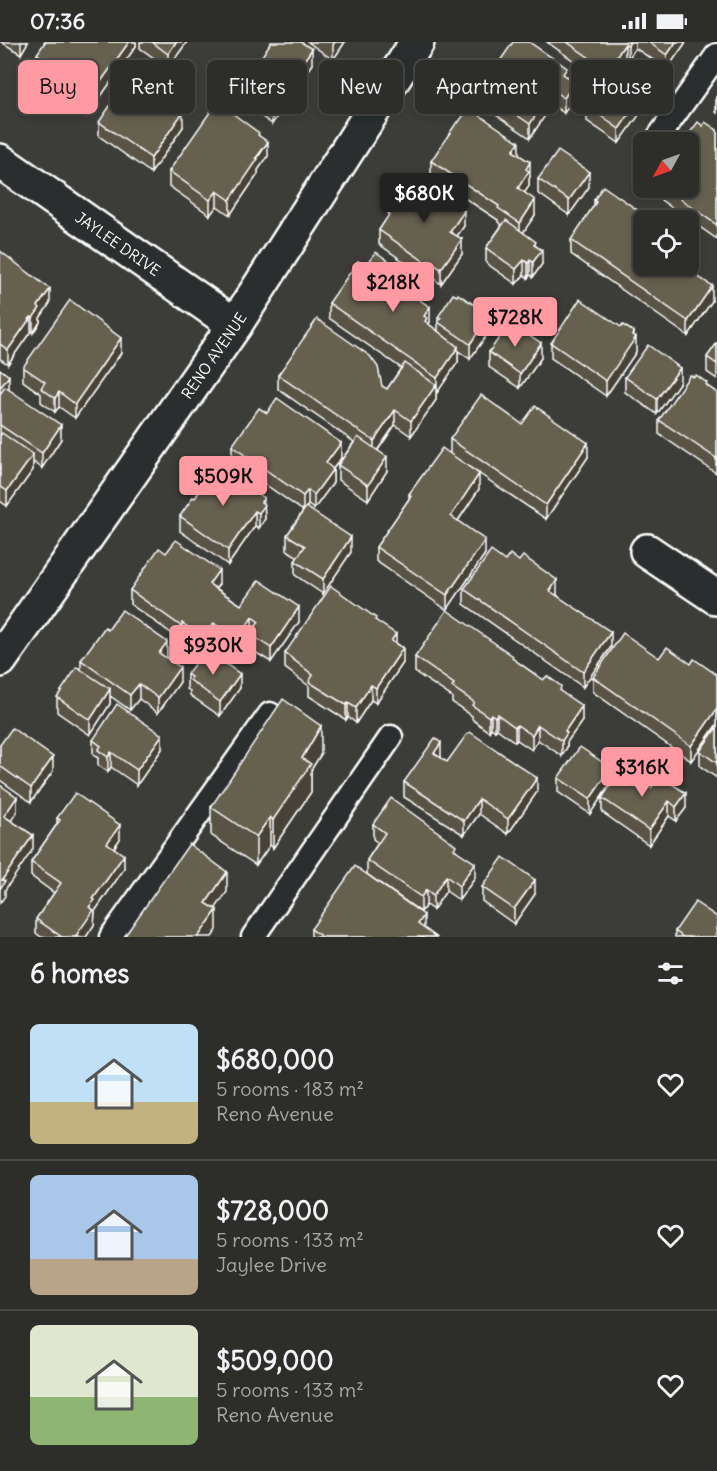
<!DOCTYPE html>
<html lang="en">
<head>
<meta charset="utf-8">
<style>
  body { margin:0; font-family:Delius,sans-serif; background:#393936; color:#f1f3f6; height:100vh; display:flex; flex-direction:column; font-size:22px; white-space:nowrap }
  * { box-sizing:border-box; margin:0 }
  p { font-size:20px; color:#a7a8a8 }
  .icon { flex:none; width:33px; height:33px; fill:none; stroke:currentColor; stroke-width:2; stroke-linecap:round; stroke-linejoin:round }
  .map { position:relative; height:895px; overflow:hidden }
  .sheet { display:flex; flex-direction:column; background:#2d2d2a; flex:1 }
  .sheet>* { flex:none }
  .banner { position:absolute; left:18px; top:18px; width:681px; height:54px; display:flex; gap:12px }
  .needle { width:39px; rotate:230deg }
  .buttons { position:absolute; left:633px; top:90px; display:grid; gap:12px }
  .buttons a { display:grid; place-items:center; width:66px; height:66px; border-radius:9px; background:#2d2d2a; box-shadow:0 3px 9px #0003,0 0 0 2px #484947; font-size:30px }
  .price { position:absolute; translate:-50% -51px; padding:0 14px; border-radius:6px; background:#ff9aa2; color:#111; font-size:20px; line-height:39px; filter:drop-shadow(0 2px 3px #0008) }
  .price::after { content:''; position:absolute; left:50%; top:36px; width:18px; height:14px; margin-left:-9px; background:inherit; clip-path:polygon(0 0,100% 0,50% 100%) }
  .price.selected { background:#222; color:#fff }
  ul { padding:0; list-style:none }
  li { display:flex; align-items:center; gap:18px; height:150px; padding:0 30px }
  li+li { border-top:2px solid #484947 }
  li span { display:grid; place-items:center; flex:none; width:168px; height:120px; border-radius:9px; color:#555 }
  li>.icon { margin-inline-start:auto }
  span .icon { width:72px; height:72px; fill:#fffc; stroke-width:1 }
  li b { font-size:26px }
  h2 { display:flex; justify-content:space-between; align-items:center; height:72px; padding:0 30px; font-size:26px }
  .tag { padding:0 21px; border-radius:9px; background:#2d2d2a; box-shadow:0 3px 9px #0003,0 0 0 2px #484947; font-size:21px; line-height:54px }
  .tag.selected { background:#ff9aa2; color:#111 }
  .status { display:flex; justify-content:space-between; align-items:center; height:42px; padding:0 30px; background:#2d2d2a; direction:ltr }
  .status svg { height:16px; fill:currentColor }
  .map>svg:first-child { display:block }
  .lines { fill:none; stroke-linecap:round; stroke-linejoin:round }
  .lane-casing { stroke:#fff; stroke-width:27 }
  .street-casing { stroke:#fff; stroke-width:38 }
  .lane { stroke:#2a2d2e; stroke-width:22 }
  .street { stroke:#2a2d2e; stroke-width:33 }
  .wall { fill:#585344; stroke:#fff; stroke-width:1.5 }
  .shaded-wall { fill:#474337; stroke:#fff; stroke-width:1.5 }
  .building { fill:#66604f; stroke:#fff; stroke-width:1.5 }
  .labels { text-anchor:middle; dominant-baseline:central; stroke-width:5; stroke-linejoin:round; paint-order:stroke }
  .street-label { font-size:15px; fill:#fff; stroke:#2a2d2e }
</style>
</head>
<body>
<div class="status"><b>07:36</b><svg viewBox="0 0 49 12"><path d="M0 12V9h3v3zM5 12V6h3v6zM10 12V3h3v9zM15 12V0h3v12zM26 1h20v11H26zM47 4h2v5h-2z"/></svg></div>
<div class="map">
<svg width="717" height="895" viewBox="0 0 717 895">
  <rect width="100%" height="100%" fill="#3c3c38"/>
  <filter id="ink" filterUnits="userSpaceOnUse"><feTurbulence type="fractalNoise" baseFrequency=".0167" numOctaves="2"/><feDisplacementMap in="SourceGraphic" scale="12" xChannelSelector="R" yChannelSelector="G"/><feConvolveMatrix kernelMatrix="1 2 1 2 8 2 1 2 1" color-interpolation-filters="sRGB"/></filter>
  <g filter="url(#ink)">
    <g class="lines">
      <defs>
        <g id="lane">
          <path d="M655 100 717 13"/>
          <path d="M111 895 270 672"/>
          <path d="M253 895 391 695"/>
        </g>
        <g id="street">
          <path id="s1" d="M0 119 235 283"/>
          <path d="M647 509 717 556"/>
          <path id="s2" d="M0 618 235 283 417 0"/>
        </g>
      </defs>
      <use href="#lane" class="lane-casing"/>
      <use href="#street" class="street-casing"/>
      <use href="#lane" class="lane"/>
      <use href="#street" class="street"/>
    </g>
    <g class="wall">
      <path d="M1 0H28L21 12Z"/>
      <path d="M44 0H136V4L87 74 44 44V31L37 26V12L44 3Z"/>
      <path d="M140 0H187L168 26 140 6Z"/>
      <path d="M308 0H345L333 18Z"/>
      <path d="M547 0H686L667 27 635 6 628 18 625 16 611 38 639 73 619 101 587 79V64L604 40Z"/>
      <path d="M262 14 312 22 293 50 291 48V54L272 82 239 59V45L262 18Z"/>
      <path d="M567 34 575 54 564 71 552 63 530 96 480 62V48Z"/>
      <path d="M717 53V71L716 70V55Z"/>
      <path d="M99 80 183 85 151 131 99 94Z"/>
      <path d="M703 84 717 88V197L661 158V146H688Z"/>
      <path d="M259 94 268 114 258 128V132L230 173 217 164 210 173 169 144V129Z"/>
      <path d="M519 113 530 135 529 137V144L524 151 535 173 523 190 536 204 542 222 533 235 530 233 528 236 524 233 516 242 486 221V206L502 183 498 180V178L431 134V119Z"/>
      <path d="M538 137 589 145 569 173 538 151Z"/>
      <path d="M594 158 646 178 644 224 712 259 688 294 571 212V198L594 164Z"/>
      <path d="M388 170 464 184 457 194 462 212 441 242 429 234 428 237 379 202V188L388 175Z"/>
      <path d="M0 209 50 261 40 276V280L33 291 31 289 8 322 0 317Z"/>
      <path d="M366 224 419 255 418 257 430 280 428 282 438 289V275L490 288 470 317 458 309V320L436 351V358L411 394 395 383 378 408 387 429 368 458 338 438V423L354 400 278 347V333L387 347 401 326 329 276V261Z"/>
      <path d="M621 285 634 294 636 310 606 354 551 316V301Z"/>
      <path d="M717 301V337L707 330V315Z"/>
      <path d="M489 310 541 316 520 346 489 325Z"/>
      <path d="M121 311 75 376 59 365 55 370 41 360V352L23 339V325Z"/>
      <path d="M0 327 9 348 61 397 42 426 33 420V428L7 464 0 459Z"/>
      <path d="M625 335 680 340 657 372 625 350Z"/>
      <path d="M707 344 717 351V429L716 431 659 392V378Z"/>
      <path d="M522 382 588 415 546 477 459 418 479 447 458 479 485 512 447 568 376 519V505L409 457V452L450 412V397Z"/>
      <path d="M232 404 341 416 333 427V441L314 467 308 463 306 465 351 510 323 552 295 533V519L298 515 287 508V493L303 469 232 419Z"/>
      <path d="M205 437 264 462 265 477 259 486 255 484 228 523 180 489V474L195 456 205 442Z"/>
      <path d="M166 511 219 542 216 546 241 563 299 580 271 620 250 607V593L243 604 228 607 214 596 204 610 182 595 181 598 130 562V548Z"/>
      <path d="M505 519 557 552V553L611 605 583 645 464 562V547Z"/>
      <path d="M376 579 396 601 403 621 376 661 371 658 356 681 348 675 346 678 309 654V644L285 626V611Z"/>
      <path d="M108 588 167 615 166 616 180 640 158 671 139 657 130 668 110 654V662L90 693 57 670V655L81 627V618Z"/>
      <path d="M415 615 513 617 561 650 582 679 567 700V705L562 714 538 698 532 708 517 698 515 700 497 687 495 689 491 686 489 690 472 677V674L452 660V655L415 630Z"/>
      <path d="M659 616 691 622 717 633V682L691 719 593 650V635Z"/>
      <path d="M187 632 240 646 220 674 190 653V649L187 647Z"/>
      <path d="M717 685V736L700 724V709Z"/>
      <path d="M93 698 162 707 137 743 111 725 108 730 98 723V716L93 713Z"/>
      <path d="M0 703 53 729 31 760 0 738Z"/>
      <path d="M321 712 311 728V750L273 806 270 803 256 823 211 793V765Z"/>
      <path d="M441 715V716L447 720 537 750 508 792 479 772 464 793 404 755V740Z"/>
      <path d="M558 736 611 741 590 772 558 750Z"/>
      <path d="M651 746 686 766 676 779 669 774 649 803 602 770V756Z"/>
      <path d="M57 776 120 797 114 806 124 827 95 869 94 883 86 895H41L36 891V877L54 851 31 834V820L57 782Z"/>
      <path d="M373 782 456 808 475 836 459 858 446 849 433 868 426 863 421 870 367 832V818L378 801 373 797Z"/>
      <path d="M482 845 535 852 514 882 482 859Z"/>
      <path d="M424 886 436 895H311V887Z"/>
      <path d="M675 889 717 895H675Z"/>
    </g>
    <g class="shaded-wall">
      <path d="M21 0H28L21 12Z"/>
      <path d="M129 0H136V4L87 74V59Z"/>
      <path d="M176 0H187L168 26V12Z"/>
      <path d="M335 0H345L333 18V3Z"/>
      <path d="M630 0H635V6L628 18V3Z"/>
      <path d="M676 0H686L667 27V13Z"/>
      <path d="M625 2V16L607 43V28Z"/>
      <path d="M312 7V22L293 50V35Z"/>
      <path d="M291 39V54L272 82V67Z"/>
      <path d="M575 40V54L564 71V56Z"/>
      <path d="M552 48V63L530 96V82Z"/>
      <path d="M639 58V73L619 101V87Z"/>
      <path d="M183 70V85L151 131V116Z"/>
      <path d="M268 100V114L258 128V132L230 173V158Z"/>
      <path d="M519 100V115L513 109Z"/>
      <path d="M530 120V135L529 137V144L518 161V146L526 127Z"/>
      <path d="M589 130V145L569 173V158Z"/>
      <path d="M217 149V164L210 173V158Z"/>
      <path d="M535 158V173L520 195V181Z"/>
      <path d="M464 169V184L450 204V190Z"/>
      <path d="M646 174V178H644V192L639 184Z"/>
      <path d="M462 197V212L441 242V227Z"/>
      <path d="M542 208V222L533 235V220Z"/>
      <path d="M524 218V233L516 242V227Z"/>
      <path d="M530 218V233L528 236V221Z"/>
      <path d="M429 219V234L428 237V222Z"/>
      <path d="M419 240V255L411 266V252Z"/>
      <path d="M712 244V259L688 294V279Z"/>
      <path d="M50 247V261L40 276V280L33 291V276L38 264Z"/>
      <path d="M430 265V280L427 283V290L424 274Z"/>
      <path d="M490 273V288L470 317V302Z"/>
      <path d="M31 275V289L8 322V308Z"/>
      <path d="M634 290V298L636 295V310L606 354V339Z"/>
      <path d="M121 296V311L75 376V362Z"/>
      <path d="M541 301V316L520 346V332Z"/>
      <path d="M458 305V320L437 351V336Z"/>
      <path d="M680 326V340L657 372V357Z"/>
      <path d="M9 334V348L0 361V346Z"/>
      <path d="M436 343V358L411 394V379Z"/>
      <path d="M59 350V365L55 370V356Z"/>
      <path d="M395 368V383L374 413V399Z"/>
      <path d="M61 383V397L42 426V411Z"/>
      <path d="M341 401V416L326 436V421Z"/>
      <path d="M588 401V415L546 477V463Z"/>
      <path d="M33 413V428L7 464V449Z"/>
      <path d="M717 414V429L716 431V416Z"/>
      <path d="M387 415V429L368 458V443Z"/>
      <path d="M333 427V441L314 467V453Z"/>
      <path d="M479 432V447L451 489V474Z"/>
      <path d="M308 448V463L303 469V454Z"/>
      <path d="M264 456 265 477 259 486V471L261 460Z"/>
      <path d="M255 469V484L228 523V508Z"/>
      <path d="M351 495V510L323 552V537Z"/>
      <path d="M485 498V512L447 568V553Z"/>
      <path d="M219 528V542L209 556V542Z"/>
      <path d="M557 538V552L550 563V549Z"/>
      <path d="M299 565V580L271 620V606Z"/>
      <path d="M252 575V590L243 604 228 607V592Z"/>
      <path d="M182 581V595L181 598V584Z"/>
      <path d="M214 581V596L204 610V596Z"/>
      <path d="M611 590V605L583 645V630Z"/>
      <path d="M396 592V607L391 599Z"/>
      <path d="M167 600V615L159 625V611Z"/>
      <path d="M403 606V621L376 661V646Z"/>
      <path d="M180 625V640L158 671V656Z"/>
      <path d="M240 632V646L220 674V660Z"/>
      <path d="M139 642V657L130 668V653Z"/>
      <path d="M371 643V658L356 681V666Z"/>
      <path d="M110 647V662L90 693V678Z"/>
      <path d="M348 661V675L346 678V663Z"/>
      <path d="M582 664V679L567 700V705L562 714V699L565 689Z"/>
      <path d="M717 667V682L691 719V704Z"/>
      <path d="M491 672V686L489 690V675Z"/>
      <path d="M497 672V687L495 689V675Z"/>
      <path d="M517 683V698L515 700V685Z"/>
      <path d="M538 683V698L532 708V693Z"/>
      <path d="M321 684V712L311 728V750L273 806V778L302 716Z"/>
      <path d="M162 693V707L137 743V728Z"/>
      <path d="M441 701V715L434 726V711Z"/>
      <path d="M111 710V725L108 730V715Z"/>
      <path d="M53 715V729L31 760V746Z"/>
      <path d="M611 726V741L590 772V757Z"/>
      <path d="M537 736V750L508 792V777Z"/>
      <path d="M686 751V766L676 779V765Z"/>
      <path d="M17 755V770L4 789V774Z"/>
      <path d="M479 757V772L464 793V779Z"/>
      <path d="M669 759V774L649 803V788Z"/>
      <path d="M270 775V803L256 823V795Z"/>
      <path d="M120 783V797L107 815V801Z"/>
      <path d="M33 793V807L5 848V854L0 861V847L2 838Z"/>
      <path d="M124 813V827L95 869 94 883 86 895H75L93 857Z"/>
      <path d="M475 821V836L459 858V844Z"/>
      <path d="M227 830V850L206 880V861Z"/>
      <path d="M446 834V849L433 868V854Z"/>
      <path d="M535 838V852L514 882V867Z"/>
      <path d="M426 848V863L421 870V855Z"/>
      <path d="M217 868V888L212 895H198Z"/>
      <path d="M424 873V888L418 882Z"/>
    </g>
    <g class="building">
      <path d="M45 0H129L87 59 44 29 51 21 37 12Z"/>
      <path d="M152 0H176L168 12Z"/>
      <path d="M271 0H301L312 7 293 35 262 14Z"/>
      <path d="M513 0H529L567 26 563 32 575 40 564 56 552 48 530 82 480 48Z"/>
      <path d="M567 0H630L628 3 625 2 607 28Z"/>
      <path d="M648 0H676L667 13Z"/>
      <path d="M259 16 291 39 272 67 239 45Z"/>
      <path d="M131 33 183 70 151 116 99 80Z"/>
      <path d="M607 36 639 58 619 87 587 64Z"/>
      <path d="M217 60 259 91 258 93 268 100 256 116 258 117 230 158 217 149 210 158 169 129Z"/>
      <path d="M469 66 519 100 513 109 530 120 526 127 529 129 518 146 535 158 520 181 498 166 499 164 431 119 457 80 458 81Z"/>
      <path d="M698 80 703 84 705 80 717 88V183L665 146H688V100H683Z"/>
      <path d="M558 109 589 130 569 158 538 137Z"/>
      <path d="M415 135 464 169 450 190 462 197 441 227 429 219 428 222 379 188 390 171 388 170 404 147 406 148Z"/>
      <path d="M603 144 646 174 639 184 644 188V224H682L712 244 688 279 571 198 596 160 594 158Z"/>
      <path d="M506 178 536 200 534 203 542 208 533 220 530 218 528 221 524 218 516 227 486 206Z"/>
      <path d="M0 209 50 247 38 264 40 266 33 276 31 275 8 308 0 302Z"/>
      <path d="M376 210 419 240 411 252 430 265 424 274 427 276 425 279 458 305 437 336 329 261 358 219 366 224Z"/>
      <path d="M453 252 457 254 458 252 490 273 470 302 438 280 441 276 438 275Z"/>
      <path d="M580 257 621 285 623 283 634 290 632 293 636 295 606 339 551 301Z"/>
      <path d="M70 258 121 296 75 362 59 350 55 356 41 346 45 340 23 325Z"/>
      <path d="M317 277 370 314 378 325 382 344 387 347 405 321 436 343 411 379 395 368 374 399 278 333Z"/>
      <path d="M510 280 541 301 520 332 489 310Z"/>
      <path d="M717 301V322L707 315Z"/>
      <path d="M648 303 680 326 657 357 625 335Z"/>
      <path d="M0 327 9 334 0 346Z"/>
      <path d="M690 333 694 335 696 333 707 341 706 343 717 351V414L716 416 659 378Z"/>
      <path d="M5 345 61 383 42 411 0 383V352Z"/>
      <path d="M481 353 522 382 535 364 588 401 546 463 450 397Z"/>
      <path d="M277 356 341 401 326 421 333 427 314 453 308 448 303 454 232 404 259 366 267 371Z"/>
      <path d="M2 391 33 413 7 449 0 444V394Z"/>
      <path d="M358 395 387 415 368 443 338 423Z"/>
      <path d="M442 406 479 432 451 474 485 498 447 553 376 505 411 454 409 452Z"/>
      <path d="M216 422 264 456 261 460 265 463 259 471 255 469 228 508 180 474 193 455 195 456 207 439 205 437Z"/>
      <path d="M306 465 351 495 323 537 295 519 305 504 287 493Z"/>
      <path d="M176 498 219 528 209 542 241 563 259 538 299 565 271 606 250 592 259 580 252 575 243 590 228 592 214 581 204 596 182 581 181 584 130 548 159 506 166 511Z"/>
      <path d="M491 509 505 519 510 512 519 519 523 514 557 538 550 549 611 590 583 630 464 547Z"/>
      <path d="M331 544 376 576 375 578 396 592 391 599 403 606 376 646 371 643 356 666 348 661 346 663 309 640 313 633 285 611Z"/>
      <path d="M122 568 167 600 159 611 180 625 158 656 139 642 130 653 81 618 105 585 108 588Z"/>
      <path d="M447 568 513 614 512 616 543 638 547 634 561 644 560 649 582 664 565 689 567 691 562 699 538 683 532 693 517 683 515 685 497 672 495 675 491 672 489 675 472 663 474 660 452 645 454 642 415 615Z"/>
      <path d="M623 591 659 616 667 605 691 622 694 617 717 633V667L691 704 593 635Z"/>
      <path d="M203 610 207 613 209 610 240 632 220 660 190 638 191 635 187 632Z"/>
      <path d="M77 625 110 647 90 678 57 655Z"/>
      <path d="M283 657 321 684 302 716 311 722 273 778 270 775 256 795 211 765Z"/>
      <path d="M117 662 162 693 137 728 111 710 108 715 98 708 101 704 93 698Z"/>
      <path d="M717 685V721L700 709Z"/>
      <path d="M12 686 53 715 31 746 0 724V703Z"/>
      <path d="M470 690 537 736 508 777 479 757 464 779 404 740 435 696 441 701 434 711 447 720 467 692Z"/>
      <path d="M580 705 611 726 590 757 558 736Z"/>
      <path d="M621 728 626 731 628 729 651 746 660 734 686 751 676 765 669 759 649 788 602 756Z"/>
      <path d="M0 743 17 755 4 774 33 793 2 838 5 839 0 847Z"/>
      <path d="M75 751 120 783 107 801 124 813 93 857 95 858 89 865 94 868 75 895H62L36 877 61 841 31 820 60 778 57 776Z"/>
      <path d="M391 756 456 803 454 807 475 821 459 844 446 834 433 854 426 848 421 855 367 818 385 791 373 782Z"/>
      <path d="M189 802 227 830 206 861 217 868 198 895H124Z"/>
      <path d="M503 815 535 838 514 867 482 845Z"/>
      <path d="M355 824 424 873 418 882 436 895H322L311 887Z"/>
      <path d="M695 860 717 875V891L714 895H683L675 889Z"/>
    </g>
  </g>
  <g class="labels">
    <g class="street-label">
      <text stroke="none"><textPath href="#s1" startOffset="144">JAYLEE DRIVE</textPath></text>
      <text stroke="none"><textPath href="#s2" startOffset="372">RENO AVENUE</textPath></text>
    </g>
  </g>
</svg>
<div class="buttons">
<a><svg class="needle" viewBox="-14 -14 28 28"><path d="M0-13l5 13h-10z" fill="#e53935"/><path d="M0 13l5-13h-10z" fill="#a7a8a8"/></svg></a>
<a><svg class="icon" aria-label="locate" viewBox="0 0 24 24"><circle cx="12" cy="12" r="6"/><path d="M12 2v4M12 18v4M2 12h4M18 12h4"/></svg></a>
</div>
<b class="price selected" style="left:424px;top:182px">$680K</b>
<b class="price" style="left:393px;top:271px">$218K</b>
<b class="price" style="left:515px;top:306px">$728K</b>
<b class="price" style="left:223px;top:465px">$509K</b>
<b class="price" style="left:213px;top:634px">$930K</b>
<b class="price" style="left:642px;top:756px">$316K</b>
<div class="banner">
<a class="tag selected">Buy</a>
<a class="tag">Rent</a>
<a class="tag">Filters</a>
<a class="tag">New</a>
<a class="tag">Apartment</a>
<a class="tag">House</a>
</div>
</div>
<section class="sheet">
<h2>6 homes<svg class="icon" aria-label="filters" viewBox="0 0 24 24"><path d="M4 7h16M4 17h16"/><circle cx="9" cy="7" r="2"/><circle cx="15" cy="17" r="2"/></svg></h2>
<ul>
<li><span style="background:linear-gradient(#bfe0f5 65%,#c2b280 0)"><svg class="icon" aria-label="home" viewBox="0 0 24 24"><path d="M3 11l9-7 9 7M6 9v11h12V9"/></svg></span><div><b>$680,000</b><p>5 rooms · 183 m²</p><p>Reno Avenue</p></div><svg class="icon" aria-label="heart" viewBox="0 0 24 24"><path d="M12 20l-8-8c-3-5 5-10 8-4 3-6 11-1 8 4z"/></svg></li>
<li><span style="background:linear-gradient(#a9c7e8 70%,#b9a48a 0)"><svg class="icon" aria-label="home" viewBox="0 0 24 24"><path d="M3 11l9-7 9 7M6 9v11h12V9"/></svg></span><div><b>$728,000</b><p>5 rooms · 133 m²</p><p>Jaylee Drive</p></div><svg class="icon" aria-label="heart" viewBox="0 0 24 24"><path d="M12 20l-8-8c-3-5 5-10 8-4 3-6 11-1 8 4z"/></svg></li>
<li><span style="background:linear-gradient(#dfe7d0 60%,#8fb573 0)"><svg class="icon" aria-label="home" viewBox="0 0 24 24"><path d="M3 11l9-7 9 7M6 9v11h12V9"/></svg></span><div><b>$509,000</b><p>5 rooms · 133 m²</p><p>Reno Avenue</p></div><svg class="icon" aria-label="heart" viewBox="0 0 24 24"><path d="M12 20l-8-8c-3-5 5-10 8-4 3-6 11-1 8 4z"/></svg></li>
</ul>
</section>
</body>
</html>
